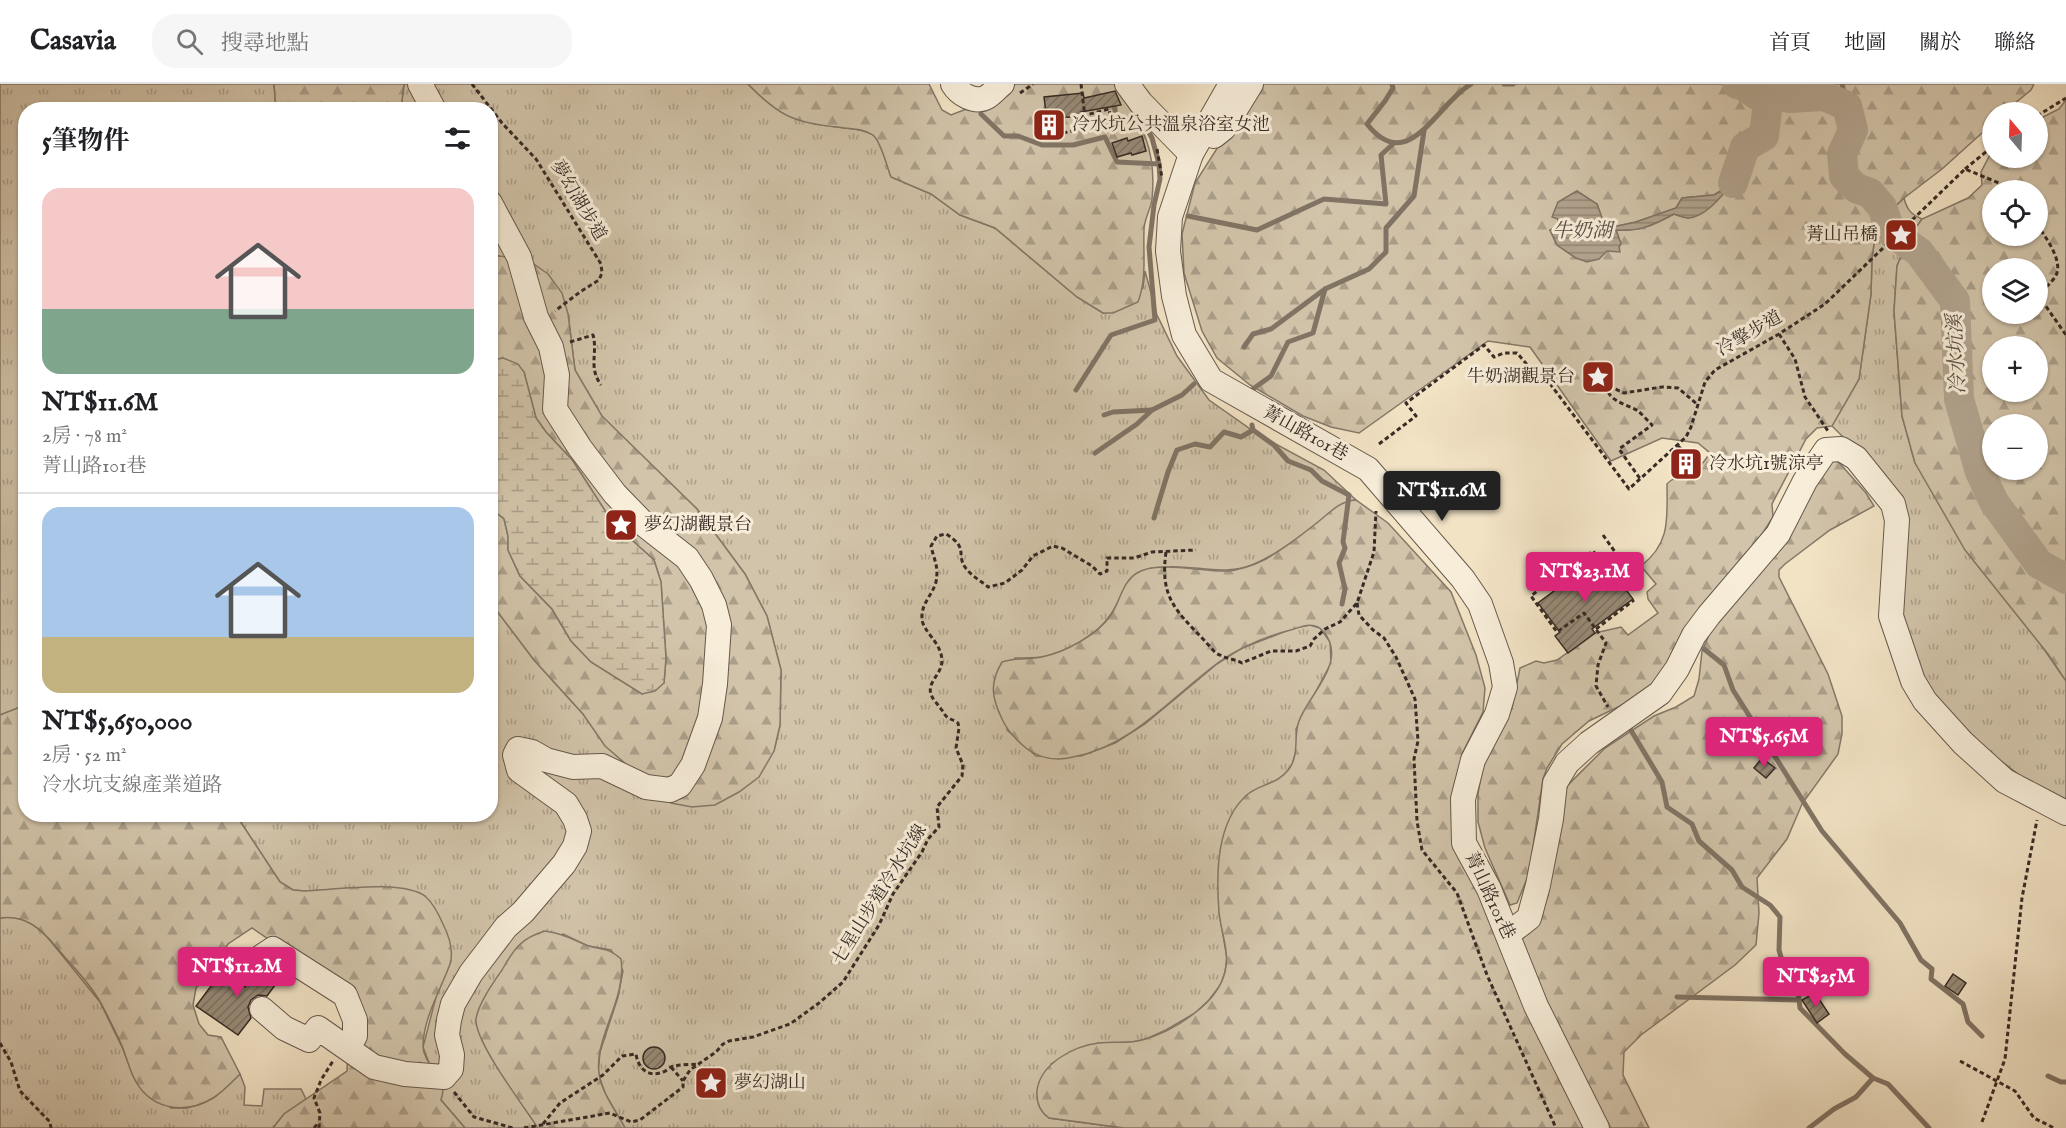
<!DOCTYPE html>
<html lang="zh-TW">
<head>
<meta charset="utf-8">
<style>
  body { margin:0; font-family:"IM FELL English","Noto Serif TC",serif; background:#f6f6f6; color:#202124; height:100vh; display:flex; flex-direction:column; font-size:22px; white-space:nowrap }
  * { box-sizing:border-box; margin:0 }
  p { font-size:20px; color:#757577 }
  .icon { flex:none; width:33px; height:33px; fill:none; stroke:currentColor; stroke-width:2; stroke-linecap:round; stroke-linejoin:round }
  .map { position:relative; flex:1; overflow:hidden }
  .sheet { position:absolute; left:18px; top:18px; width:480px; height:720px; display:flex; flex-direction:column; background:#fff; border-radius:24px; box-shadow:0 2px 4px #0004 }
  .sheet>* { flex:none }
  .needle { width:39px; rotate:341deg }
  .buttons { position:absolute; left:1982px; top:18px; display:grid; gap:12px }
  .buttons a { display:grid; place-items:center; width:66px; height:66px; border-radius:50%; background:#fff; box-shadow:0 2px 4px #0004; font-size:30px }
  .price { position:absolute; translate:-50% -51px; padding:0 14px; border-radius:6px; background:#db2777; color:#fff; font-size:20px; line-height:39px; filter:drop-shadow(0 2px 3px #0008) }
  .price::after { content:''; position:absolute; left:50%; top:36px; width:18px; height:14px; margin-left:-9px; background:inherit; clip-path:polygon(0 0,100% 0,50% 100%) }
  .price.active { background:#222; color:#fff }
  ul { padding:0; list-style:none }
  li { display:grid; align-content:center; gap:12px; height:318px; padding:0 24px }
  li+li { border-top:2px solid #e0e0e0 }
  li span { display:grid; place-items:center; height:186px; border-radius:18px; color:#555 }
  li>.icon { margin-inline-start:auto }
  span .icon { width:108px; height:108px; fill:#fffc; stroke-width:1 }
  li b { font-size:26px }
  h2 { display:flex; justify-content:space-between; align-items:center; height:72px; padding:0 24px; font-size:26px }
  header { display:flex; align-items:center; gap:36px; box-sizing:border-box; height:84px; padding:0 30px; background:#fff; border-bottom:2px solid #e0e0e0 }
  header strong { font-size:28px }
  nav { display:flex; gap:33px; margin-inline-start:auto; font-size:21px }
  .search { width:420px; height:54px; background:#f6f6f6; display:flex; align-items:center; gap:15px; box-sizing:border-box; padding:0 21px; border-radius:24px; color:#757577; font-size:22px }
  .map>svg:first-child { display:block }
  .grass { fill:url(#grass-tufts); stroke:#847868; stroke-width:1.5 }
  .forest { fill:url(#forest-firs); stroke:#847868; stroke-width:1.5; fill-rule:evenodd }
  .wetland { fill:url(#wetland-marsh); stroke:#847868; stroke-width:1.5 }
  .water { fill:url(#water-rules); stroke:#817465; stroke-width:1.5 }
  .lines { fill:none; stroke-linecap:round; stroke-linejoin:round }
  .stream { stroke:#817465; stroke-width:5 }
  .river { stroke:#b2a48f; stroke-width:30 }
  .building { fill:url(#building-hatch); stroke:#372b25; stroke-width:1.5 }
  .minor-casing { stroke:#66594d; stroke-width:26 }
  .path { stroke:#372b25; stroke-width:3; stroke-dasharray:4.5 3; stroke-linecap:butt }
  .minor { stroke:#f7edd9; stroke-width:24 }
  .labels { text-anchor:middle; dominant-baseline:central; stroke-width:6; stroke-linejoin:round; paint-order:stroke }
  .poi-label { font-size:18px; fill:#372b25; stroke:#f7edd9; text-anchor:start }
  .street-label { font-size:18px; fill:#372b25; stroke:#f7edd9 }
  .water-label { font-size:20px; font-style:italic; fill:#5c4f45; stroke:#f7edd9 }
</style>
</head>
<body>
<header>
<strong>Casavia</strong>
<div class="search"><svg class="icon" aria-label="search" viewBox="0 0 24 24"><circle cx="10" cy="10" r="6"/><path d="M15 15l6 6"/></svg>搜尋地點</div>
<nav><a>首頁</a><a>地圖</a><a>關於</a><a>聯絡</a></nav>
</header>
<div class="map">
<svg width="2066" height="1044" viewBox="0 0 2066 1044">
  <defs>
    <pattern id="grass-tufts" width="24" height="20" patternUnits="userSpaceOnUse" patternTransform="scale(1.5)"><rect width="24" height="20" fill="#d2c4aa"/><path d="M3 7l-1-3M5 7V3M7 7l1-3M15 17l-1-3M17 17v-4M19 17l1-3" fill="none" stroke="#ab9f8a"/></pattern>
    <pattern id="forest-firs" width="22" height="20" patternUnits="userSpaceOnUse" patternTransform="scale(1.5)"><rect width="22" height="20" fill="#d2c4aa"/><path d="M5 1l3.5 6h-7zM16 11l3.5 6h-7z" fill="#ab9f8a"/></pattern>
    <pattern id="wetland-marsh" width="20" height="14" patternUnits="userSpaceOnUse" patternTransform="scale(1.5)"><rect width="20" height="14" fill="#d2c4aa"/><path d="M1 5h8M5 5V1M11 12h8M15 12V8" fill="none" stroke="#ab9f8a"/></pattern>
    <pattern id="water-rules" width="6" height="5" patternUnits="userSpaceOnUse" patternTransform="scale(1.5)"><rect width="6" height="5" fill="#b2a48f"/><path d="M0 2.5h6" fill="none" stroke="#928675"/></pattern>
    <pattern id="building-hatch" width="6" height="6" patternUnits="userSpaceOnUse" patternTransform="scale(1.5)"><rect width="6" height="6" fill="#988b78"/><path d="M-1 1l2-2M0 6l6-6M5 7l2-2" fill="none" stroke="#7d7262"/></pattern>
  </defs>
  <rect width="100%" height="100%" fill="#f2e3c5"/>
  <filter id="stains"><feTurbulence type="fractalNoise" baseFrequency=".00333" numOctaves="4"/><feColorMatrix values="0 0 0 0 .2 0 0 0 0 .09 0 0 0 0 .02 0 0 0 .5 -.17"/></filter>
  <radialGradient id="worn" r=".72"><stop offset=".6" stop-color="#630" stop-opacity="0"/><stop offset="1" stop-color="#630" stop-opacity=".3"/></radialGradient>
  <g class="grass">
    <path d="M0 0H274L276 25 26 26V113L23 129 26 135V621L0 631Z"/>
    <path d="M404 0H748C778 31 794 39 837 43 848 45 863 44 873 51 881 57 887 83 891 93L931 110 960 131 995 144 1077 213 1103 229 1143 204 1145 187 1157 231 1177 272 1209 316 1259 351 1324 386 1356 416C1338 418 1328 431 1314 442 1295 456 1274 472 1252 481 1224 492 1195 481 1166 483 1160 484 1153 483 1148 485 1124 495 1124 511 1111 530 1098 551 1066 568 1042 573 1034 574 1024 574 1015 574L1007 646 1036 672H1081L1115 659 1145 640 1217 580 1240 565 1294 544 1310 541 1320 544 1330 558 1331 579 1296 645 1297 663 1292 681 1281 695 1251 708 1219 779V828L1227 874 1225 888 1221 900 1209 916 1195 929 1166 946 1146 955 1129 959H1099L1087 962 1051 980 1049 1034 1124 1044H625L605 1009 598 989 600 968 618 913 623 887 611 866 588 862 563 850 482 956 491 973 538 1044H465L441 1016 443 1002 429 979 423 963 436 913 451 877 425 812C386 797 345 806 305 807L293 806 280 798 236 731 490 730 491 519 534 576 583 630 606 662 774 667 780 642 781 586 767 532 745 490 697 425 602 333 575 286 568 230 499 172 491 173 490 26 401 25Z"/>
    <path d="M1904 114C1907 126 1911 130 1922 135L1908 155 1897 182 1894 227 1902 332 1915 379 2066 597V719L2043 709 1997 674 1954 638 1924 603 1896 522 1904 436 1852 362 1832 342 1859 295 1871 210 1872 174 1876 146 1888 129Z"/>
    <path d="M10 832 31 838 44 849 100 918 122 963 134 993 171 1024H186L201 1020 215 1013 240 990 245 1003 244 1021 262 1022 264 1005H301L306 1015 284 1030 273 1044H0V834Z"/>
  </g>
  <g class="forest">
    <path d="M274 0H404L401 25H276Z"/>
    <path d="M748 0H929L942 26 951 31 974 22 1012 0H1115C1142 40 1157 65 1152 115 1151 125 1144 135 1144 146 1143 171 1147 194 1138 218L1113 229H1103L1077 213 995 144 960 131 931 110 891 93C887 83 881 57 873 51 863 44 848 45 837 43 794 39 778 31 748 0Z"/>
    <path d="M1258 0H2034L2031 6 2004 28H1992V40L1942 85 1904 114 1888 129 1876 146 1872 174 1871 210 1859 295 1832 342 1817 344 1806 355 1772 420 1773 433 1757 458 1663 590 1639 613 1589 637 1562 660 1547 684 1543 695 1529 790 1517 819 1510 821 1485 764 1478 738V709L1484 676 1500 650 1512 624 1520 584 1536 577 1544 579 1557 576 1595 549 1621 543 1628 551 1658 529 1648 515 1647 508 1656 500 1641 482C1671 459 1667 434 1667 400 1674 392 1680 394 1689 390 1699 385 1704 378 1710 369L1698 359 1662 354 1611 377 1530 263 1488 257 1359 349 1331 343 1303 332 1250 301 1217 274 1202 247 1184 189 1182 150 1195 99ZM1730 102 1688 134 1674 130C1654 141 1639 148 1616 146L1621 160 1619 163 1576 174 1557 161 1550 146 1558 142V135L1597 120 1602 134 1613 143 1636 138 1676 124 1682 114 1714 111Z"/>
    <path d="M2066 16V597L2048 570 1965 466 1915 379 1902 332 1894 227 1897 182 1908 155 1922 135 1968 114 1982 101 1981 88 1992 67V74H2037V36L2059 25ZM1992 106H2037V152H1992ZM1992 184H2037V230H1992ZM1992 262H2037V308H1992ZM1992 340H2037V386H1992Z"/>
    <path d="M499 172 528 176 548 190 562 209 568 230 575 286 602 332 697 425 745 490 767 532 781 586 780 641 774 667 759 693 739 708 715 721 692 723 671 719 605 662 583 630 534 576 491 519V431L498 430 504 435 508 452V466L520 492 552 525 571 557 591 578 642 610 664 599 666 574 661 498 654 476 613 439 573 377 546 348 536 334 524 288 491 281V173Z"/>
    <path d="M1835 374 1866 409 1874 422 1830 446 1785 480 1779 486V493L1828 590 1842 632V650L1838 670 1802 720 1787 755 1757 794 1759 829 1756 861 1735 881 1641 951 1624 968 1623 991 1649 1044H1124L1049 1034C1039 1027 1036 1018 1037 1006 1041 979 1074 962 1099 959 1114 957 1128 960 1142 956 1161 951 1181 940 1196 928 1209 918 1221 904 1225 888 1230 869 1221 848 1219 828 1216 790 1216 737 1248 710 1262 699 1277 701 1289 685 1300 670 1293 652 1299 637 1309 610 1348 578 1324 548 1316 538 1305 541 1294 545 1267 552 1242 562 1219 578 1171 613 1134 661 1073 673 1056 677 1040 675 1026 664 1016 656 1008 648 1002 635 992 614 989 600 1002 578 1017 573 1027 576 1042 573 1066 568 1097 551 1111 531 1120 518 1122 498 1137 489 1157 476 1203 488 1227 487 1240 486 1254 481 1266 475 1282 466 1299 453 1314 441 1328 431 1338 417 1356 416L1388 439 1451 508 1476 571 1485 604 1483 628 1462 670 1454 721 1480 812 1532 844 1548 812 1557 746 1567 702 1605 664 1654 632 1676 623 1694 612 1699 595 1702 567 1713 542 1808 405Z"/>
    <path d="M25 621 26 730 236 731 280 798 293 806 305 807C333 806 405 795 426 813 434 820 439 831 443 840 449 852 454 867 450 880 441 905 423 935 423 962 423 978 440 988 443 1003 443 1006 442 1013 441 1016L465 1044H273L284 1030 347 987 349 938 354 913 252 844 228 860 213 883 196 904 193 921 199 940 208 951 221 953 240 990C232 998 223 1008 213 1014 183 1032 148 1025 133 992 129 983 126 972 122 962 116 948 109 935 102 921 91 900 72 882 57 864 42 846 26 830 0 834V631Z"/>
    <path d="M545 847C564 850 569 854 586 861 602 867 607 862 621 875 627 914 594 954 599 989 601 1008 616 1027 625 1044H538C525 1024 474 957 476 935 478 920 493 899 502 886 514 865 521 854 545 847Z"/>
  </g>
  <path class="wetland" d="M503 274 518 280 524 288 536 334 546 348 573 377 613 439 654 476 661 498 666 574 664 599 655 607 642 610 591 578 571 557 552 525 520 492 508 466V452L504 435 498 430 491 431V281L493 276Z"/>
  <path class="water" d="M1733 99C1721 112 1707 132 1689 134 1685 134 1679 132 1674 130 1652 141 1641 148 1616 146L1621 160 1619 163 1620 168 1607 167 1599 175 1587 178 1576 174 1557 161 1550 146 1558 142V135L1552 133 1558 118 1577 107 1597 120 1602 134 1613 143 1636 138 1676 124 1682 114 1714 111Z"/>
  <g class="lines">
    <g class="stream">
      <path d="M1392 0 1393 4 1385 17 1367 40C1409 93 1437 19 1471 0"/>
      <path d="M1504 0H1513"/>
      <path d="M1842 0 1847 22"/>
      <path d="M981 30 1004 52H1018L1042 61H1073L1105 53 1117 78 1159 80"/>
      <path d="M1188 132 1257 146 1324 115 1386 120 1381 71 1393 60"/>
      <path d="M1244 263 1253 250 1271 245 1325 205 1369 185 1386 168V144L1414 112 1424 47"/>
      <path d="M1253 305 1271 292 1288 258 1313 249 1325 205"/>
      <path d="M1076 306 1111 251 1155 236 1149 163 1154 121 1160 95 1159 80 1152 54 1145 41 1125 45 1118 43 1113 15"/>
      <path d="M1104 331 1113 328 1152 326"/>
      <path d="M1252 341 1253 346 1274 361 1288 377 1311 386 1322 397 1349 411 1343 458 1345 464 1339 479 1345 505 1342 520"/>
      <path d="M1095 369 1137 340 1152 326 1182 311 1194 300"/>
      <path d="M1154 434 1168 388 1177 366 1195 360 1210 363 1224 348 1241 353 1253 346"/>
      <path d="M1704 565 1724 581 1733 606 1822 747 1900 839 1921 876 1932 885 1931 895 1963 920 1968 938 1982 952"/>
      <path d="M1629 643 1662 698 1667 723 1692 740 1699 757 1732 786 1742 803 1770 821 1780 833 1779 866 1784 884 1797 897 1800 924 1845 970 1873 994 1888 1000 1929 1044"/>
      <path d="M1677 913 1799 916"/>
      <path d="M2048 992 2061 998H2066"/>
      <path d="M1809 1044 1834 1025 1856 1013 1873 994"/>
    </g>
    <g class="river">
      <path d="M1737 0 1742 1 1768 18"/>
      <path d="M1733 99 1745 63 1764 52 1768 18 1779 10 1789 14 1824 12 1847 22 1853 46 1842 70 1844 92 1856 104 1870 109 1882 123 1891 148 1919 168 1955 217 1959 315 1980 388 1994 418 2039 480 2066 495"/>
    </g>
  </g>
  <g class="building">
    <path d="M1115 7 1121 21 1081 28V32L1058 34 1062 53 1040 56 1036 30 1046 29 1044 13 1083 9 1084 14Z"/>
    <path d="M1142 52 1146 67 1132 71 1131 69 1117 73 1112 59 1127 54 1128 57Z"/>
    <path d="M1601 472 1633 515 1592 545 1595 549 1568 569 1555 552 1560 548 1538 519Z"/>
    <path d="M1762 674 1775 684 1766 694 1754 684Z"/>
    <path d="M273 882 284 889 267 912 258 911 251 916 248 923 251 934 238 951 196 922 223 886 245 903 254 891 262 889Z"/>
    <path d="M1953 890 1966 899 1958 911 1945 902Z"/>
    <path d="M1815 909 1829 930 1817 939 1802 916Z"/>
    <circle cx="654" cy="974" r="11"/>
  </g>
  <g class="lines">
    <defs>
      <g id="minor">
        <path d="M420 0 434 26"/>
        <path d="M953 0C959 10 975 20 987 13 992 10 997 4 1002 0"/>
        <path d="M1127 0 1141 19 1191 70"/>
        <path d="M1231 0 1191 70 1170 133 1168 167 1174 212 1184 251 1211 296 1368 385 1463 495 1480 520 1501 579 1505 603 1497 630 1473 676 1463 715 1464 759 1489 805 1536 922 1597 1044"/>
        <path d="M1214 52 1224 44 1251 0"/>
        <path d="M1508 850 1529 834 1538 801 1551 735 1555 699 1567 679 1589 659 1660 609 1677 585 1694 551 1709 531 1778 450 1805 397 1826 366 1841 365 1856 374 1893 420 1897 436 1891 532 1913 597 1925 617 1963 659 2005 697 2066 729"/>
        <path d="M255 877 273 865 345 911 355 936V952L348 964"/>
        <path d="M262 925 284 944 309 956 318 944 374 983 405 990 444 993 451 985 452 971 447 951 449 936 453 920 471 889 506 843 523 828 564 780 575 762 579 747 575 735 566 720 519 686 515 671 518 665 532 668 546 676 573 683 602 682 646 703 670 706 680 701 693 681 710 634 715 600 719 541 714 521 701 495 687 474 646 442 615 410 580 364 555 325 557 291 551 263 536 233 519 173 490 119"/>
      </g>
    </defs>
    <use href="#minor" class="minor-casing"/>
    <g class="path">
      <path d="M472 0 502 39 536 75 601 180 602 189 599 196 580 208 555 227"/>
      <path d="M1081 0 1085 33"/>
      <path d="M1020 9 1033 0"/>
      <path d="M2037 32 2066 14"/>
      <path d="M1075 34 1109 25 1111 36 1125 33"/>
      <path d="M1063 49 1078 46 1081 43 1079 34"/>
      <path d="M1157 65 1162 94"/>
      <path d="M1965 85 1992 63"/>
      <path d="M2037 140C2045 153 2065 178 2055 193 2051 199 2044 205 2038 211L2066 251"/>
      <path d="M1779 250 1795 275 1805 313 1828 347"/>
      <path d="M570 258 593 251C598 269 588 283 601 301"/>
      <path d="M1602 299 1624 309 1662 303 1678 304 1697 320"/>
      <path d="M1607 301C1606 317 1627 320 1638 327 1643 331 1648 337 1652 341L1619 365 1641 396"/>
      <path d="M1379 360 1416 332 1406 319 1484 261 1494 273 1504 269H1517L1543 299 1548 297 1629 405 1686 353 1691 343 1705 298 1715 286 1779 250 1825 220 1965 85 2016 106"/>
      <path d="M1678 362 1695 378"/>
      <path d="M1603 451 1620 475"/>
      <path d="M1166 468C1160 512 1174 525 1203 555 1208 560 1214 569 1220 571 1227 575 1235 575 1242 579L1271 567H1296L1310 562 1314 555 1325 545 1340 538 1357 519 1374 468 1376 427"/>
      <path d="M1562 476 1548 487 1554 494 1593 467 1597 472 1578 486"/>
      <path d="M1554 494 1531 512 1557 548 1584 529 1606 559 1598 581 1596 602 1608 623"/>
      <path d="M1357 519 1359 531 1373 546 1384 554 1396 573 1415 615 1418 657 1414 675 1417 737 1422 766 1457 809 1487 891 1556 1044"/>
      <path d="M1596 545 1634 516"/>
      <path d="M0 959 11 978 20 1007 50 1038 51 1044"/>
      <path d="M1960 977 2015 1007 2034 1034 2054 1044"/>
      <path d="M671 983 683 997"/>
      <path d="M454 1008 474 1033 513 1044"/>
      <path d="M1982 1038 2005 975 2022 814 2037 736"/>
      <path d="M543 1040 560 1019 603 991 622 972 636 970C638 984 648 994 663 988 665 988 669 984 671 983 679 980 691 981 700 980"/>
      <path d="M314 1044 319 1038"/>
      <path d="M319 1044 320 1029 314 1014 321 996 333 977"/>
      <path d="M524 1044 610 1029 631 1038 640 1036 683 1003V997L690 986 716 968 723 960 729 957 753 953 790 940 819 919 843 898 879 841 893 810 922 768 928 755 939 743 937 723 962 692 963 681 956 664 959 644 958 639C954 636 949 635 946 632 944 630 943 627 941 625 934 615 926 610 933 597 937 590 942 585 942 576 941 558 923 548 922 535 921 519 932 512 936 498 939 482 934 476 931 462L937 452 946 450C969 464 956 470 965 483 970 491 981 497 988 503L1005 499 1022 486 1033 472 1053 462 1062 464 1092 482 1100 490 1107 487V474H1134L1152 468 1196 466"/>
    </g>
    <use href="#minor" class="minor"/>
  </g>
  <defs>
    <symbol id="building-square" viewBox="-11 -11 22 22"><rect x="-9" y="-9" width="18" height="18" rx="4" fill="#8f2418" stroke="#f7edd9"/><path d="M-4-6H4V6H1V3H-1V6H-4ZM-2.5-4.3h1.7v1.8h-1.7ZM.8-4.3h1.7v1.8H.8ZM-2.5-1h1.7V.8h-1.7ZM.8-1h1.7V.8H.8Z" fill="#fff"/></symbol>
    <symbol id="sight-square" viewBox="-11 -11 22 22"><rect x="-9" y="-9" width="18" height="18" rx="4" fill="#8f2418" stroke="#f7edd9"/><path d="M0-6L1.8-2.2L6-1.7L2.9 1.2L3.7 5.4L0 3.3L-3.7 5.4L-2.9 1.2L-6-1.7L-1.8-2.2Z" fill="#fff"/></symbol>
  </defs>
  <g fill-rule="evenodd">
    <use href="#building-square" x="1030" y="22" width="38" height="38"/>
    <use href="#sight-square" x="1882" y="132" width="38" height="38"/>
    <use href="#sight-square" x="1579" y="274" width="38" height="38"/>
    <use href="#building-square" x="1667" y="361" width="38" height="38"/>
    <use href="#sight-square" x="602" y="422" width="38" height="38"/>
    <use href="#sight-square" x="692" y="980" width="38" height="38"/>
  </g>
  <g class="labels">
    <g class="poi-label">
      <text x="1072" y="41">冷水坑公共溫泉浴室女池</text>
      <text x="1878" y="151" text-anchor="end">菁山吊橋</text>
      <text x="1575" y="293" text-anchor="end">牛奶湖觀景台</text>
      <text x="1709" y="380">冷水坑1號涼亭</text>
      <text x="644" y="441">夢幻湖觀景台</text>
      <text x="734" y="999">夢幻湖山</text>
    </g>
    <g class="street-label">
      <text transform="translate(578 117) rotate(59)">夢幻湖步道</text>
      <text transform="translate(1750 250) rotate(-30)">冷擎步道</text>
      <text transform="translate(1305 350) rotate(29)">菁山路101巷</text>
      <text transform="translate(880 811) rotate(-58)">七星山步道冷水坑線</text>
      <text transform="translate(1489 812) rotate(65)">菁山路101巷</text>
    </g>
    <g class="water-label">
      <text x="1582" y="147">牛奶湖</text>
      <text transform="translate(1957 270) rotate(-93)">冷水坑溪</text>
    </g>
  </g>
  <rect width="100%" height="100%" filter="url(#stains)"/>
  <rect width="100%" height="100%" fill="url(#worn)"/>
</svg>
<div class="buttons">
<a><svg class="needle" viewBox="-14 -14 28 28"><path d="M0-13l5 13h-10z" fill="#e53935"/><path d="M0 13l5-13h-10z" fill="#757577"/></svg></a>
<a><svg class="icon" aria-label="locate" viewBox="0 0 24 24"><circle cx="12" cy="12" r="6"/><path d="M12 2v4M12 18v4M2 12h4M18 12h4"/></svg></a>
<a><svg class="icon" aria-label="layers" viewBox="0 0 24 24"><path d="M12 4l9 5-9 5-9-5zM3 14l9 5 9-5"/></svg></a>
<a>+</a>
<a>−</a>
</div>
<b class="price active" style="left:1442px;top:438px">NT$11.6M</b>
<b class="price" style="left:1585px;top:519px">NT$23.1M</b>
<b class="price" style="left:1764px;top:684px">NT$5.65M</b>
<b class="price" style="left:237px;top:914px">NT$11.2M</b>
<b class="price" style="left:1816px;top:924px">NT$25M</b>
<section class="sheet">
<h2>5筆物件<svg class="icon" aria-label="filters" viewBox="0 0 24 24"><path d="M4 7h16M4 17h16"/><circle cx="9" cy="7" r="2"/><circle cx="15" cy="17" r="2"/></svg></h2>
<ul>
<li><span style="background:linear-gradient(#f6c9c9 65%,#7fa58c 0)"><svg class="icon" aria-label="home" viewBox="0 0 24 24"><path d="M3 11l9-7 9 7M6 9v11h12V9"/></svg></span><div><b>NT$11.6M</b><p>2房 · 78 m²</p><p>菁山路101巷</p></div></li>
<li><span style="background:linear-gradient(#a9c7e8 70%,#c2b280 0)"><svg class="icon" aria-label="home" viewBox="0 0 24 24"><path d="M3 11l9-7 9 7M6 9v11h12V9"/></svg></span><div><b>NT$5,650,000</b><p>2房 · 52 m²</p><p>冷水坑支線產業道路</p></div></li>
</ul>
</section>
</div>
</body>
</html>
